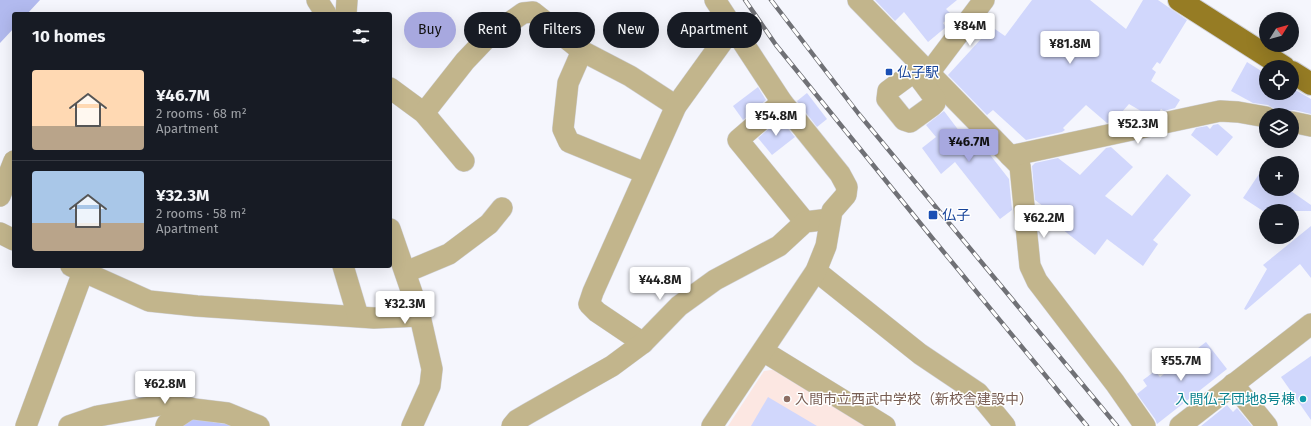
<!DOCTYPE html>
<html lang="en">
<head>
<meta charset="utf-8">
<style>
  body { margin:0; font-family:"Fira Sans","Noto Sans JP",sans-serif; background:#20242c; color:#f1f3f6; height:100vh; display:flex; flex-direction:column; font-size:15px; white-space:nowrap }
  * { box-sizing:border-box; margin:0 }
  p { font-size:13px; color:#9ea1a6 }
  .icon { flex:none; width:22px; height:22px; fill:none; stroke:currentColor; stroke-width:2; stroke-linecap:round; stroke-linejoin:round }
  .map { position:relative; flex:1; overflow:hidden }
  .drawer { position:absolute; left:12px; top:12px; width:380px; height:256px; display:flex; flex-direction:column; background:#171b24; border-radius:4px; box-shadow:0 4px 16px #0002 }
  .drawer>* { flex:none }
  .hud { position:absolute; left:404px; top:12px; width:380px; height:36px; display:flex; gap:8px }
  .needle { width:26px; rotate:53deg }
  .buttons { position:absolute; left:1259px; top:12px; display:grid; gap:8px }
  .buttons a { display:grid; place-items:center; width:40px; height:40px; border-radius:50%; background:#171b24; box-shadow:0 4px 16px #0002; font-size:20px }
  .price { position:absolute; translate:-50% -34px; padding:0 9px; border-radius:4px; background:#fff; color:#222; font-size:13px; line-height:26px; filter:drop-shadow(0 1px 2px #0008) }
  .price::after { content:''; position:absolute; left:50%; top:24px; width:12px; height:9px; margin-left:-6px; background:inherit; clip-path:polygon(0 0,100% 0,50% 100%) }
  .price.on { background:#a7a8df; color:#111 }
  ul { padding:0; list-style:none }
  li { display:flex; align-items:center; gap:12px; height:100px; padding:0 20px }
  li+li { border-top:1px solid #363941 }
  li span { display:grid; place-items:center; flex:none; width:112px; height:80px; border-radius:4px; color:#555 }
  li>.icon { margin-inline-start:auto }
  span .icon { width:48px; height:48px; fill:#fffc; stroke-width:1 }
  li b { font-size:17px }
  h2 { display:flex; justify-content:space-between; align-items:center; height:48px; padding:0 20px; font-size:17px }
  .pill { padding:0 14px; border-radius:18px; background:#171b24; box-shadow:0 4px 16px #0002; font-size:14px; line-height:36px }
  .pill.on { background:#a7a8df; color:#111 }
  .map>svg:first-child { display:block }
  .education { fill:#fce7e2 }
  .green { fill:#bec6fd }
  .forest { fill:#b2baef }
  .building { fill:#d1d7fc }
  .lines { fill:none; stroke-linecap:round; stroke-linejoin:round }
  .minor-casing { stroke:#d0d1d7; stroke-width:22 }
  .major-casing { stroke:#d0d1d7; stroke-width:24 }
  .minor { stroke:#c2b58c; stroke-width:21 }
  .major { stroke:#967c24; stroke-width:22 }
  .rail-casing { stroke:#707176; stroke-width:4.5 }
  .rail { stroke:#fff; stroke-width:3; stroke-dasharray:9; stroke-linecap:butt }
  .transit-dot { fill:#1a4fb4; stroke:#fff; stroke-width:1.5 }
  .education-dot { fill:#8d6e63; stroke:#fff; stroke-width:1.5 }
  .culture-dot { fill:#0f9aa8; stroke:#fff; stroke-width:1.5 }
  .labels { text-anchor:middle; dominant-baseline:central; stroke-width:3; stroke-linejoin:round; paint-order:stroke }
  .transit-label { font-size:14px; fill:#164399; stroke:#fff; text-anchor:start }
  .education-label { font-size:14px; fill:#785e54; stroke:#fff; text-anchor:start }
  .culture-label { font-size:14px; fill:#0d838f; stroke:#fff; text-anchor:end }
</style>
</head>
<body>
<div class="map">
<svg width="1311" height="426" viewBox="0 0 1311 426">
  <rect width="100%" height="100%" fill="#f5f6fd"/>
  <path class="education" d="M778 369 874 426H728L764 371Z"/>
  <path class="green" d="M187 418 232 425 235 426H171Z"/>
  <path class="forest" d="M0 0H40L27 14H14V28L0 43Z"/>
  <g class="building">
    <path d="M875 0H957L946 9 952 15 943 23 946 27 928 42 904 12 895 21Z"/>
    <path d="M1032 0H1090L1126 29 1143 0H1158L1187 20 1160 64 1157 62 1152 69 1156 72 1151 81 1180 100 1175 108 1164 111 1161 109 1159 112 1146 114 1129 104 1114 121 1107 123 1086 105 1063 128 1065 130 1062 132 1026 140 993 110 987 115 948 75 992 27 1005 36Z"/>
    <path d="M1247 62 1266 74V93H1292V88L1311 99V114L1294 110 1288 111 1282 115H1278L1273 108 1268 105 1253 103 1231 91Z"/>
    <path d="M758 87 766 100 743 120 733 106Z"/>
    <path d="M807 93 827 119 817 127 797 101Z"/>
    <path d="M944 111 972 148 980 142 1009 179 1012 210 1000 219 955 162 941 174 922 148 936 137 926 125Z"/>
    <path d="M780 119 795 137 772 155 758 138Z"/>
    <path d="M1218 124 1233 137 1217 156 1191 135 1196 128 1207 126 1210 129 1213 125Z"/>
    <path d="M1111 147 1133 167 1105 196 1132 216 1167 174 1191 195 1153 240 1158 244 1143 266 1107 239 1095 255 1048 218 1052 213 1035 200 1032 166 1035 163 1058 158 1080 175 1106 148Z"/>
    <path d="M1261 171 1266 174V189H1288L1311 205V211H1263L1243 198Z"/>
    <path d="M1311 226V278L1300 264 1246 310 1244 309 1267 269 1263 265Z"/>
    <path d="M1206 342 1227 369 1157 424 1155 419 1137 394 1147 386 1143 380 1155 371 1160 377Z"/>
    <path d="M1311 356V420L1281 377Z"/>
    <path d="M768 397 817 426H751Z"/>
    <path d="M1227 405 1233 412 1237 408 1252 426H1201Z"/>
  </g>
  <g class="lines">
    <defs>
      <g id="minor">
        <path d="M317 0 326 14"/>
        <path d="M858 0 1020 166 1030 266 1037 281 1115 383 1145 426"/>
        <path d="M346 14 347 0"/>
        <path d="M582 51 568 83 563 129 569 142 645 173"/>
        <path d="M911 74 918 76 935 99V103L932 106 910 122 904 120 887 99 888 91Z"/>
        <path d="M922 81 929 73 984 0"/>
        <path d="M390 88 424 113 464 161"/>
        <path d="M782 102 738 140 805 222"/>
        <path d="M424 113 465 61 485 40 523 13 533 12 582 51 630 76 676 106"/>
        <path d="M1292 122 1311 126"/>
        <path d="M1010 156 1220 111 1238 112 1266 117"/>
        <path d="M0 196 14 161"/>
        <path d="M390 229 420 316 432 369 430 386 412 426"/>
        <path d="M0 233 14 240"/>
        <path d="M71 266 149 301 197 306 374 318 420 316"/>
        <path d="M343 266 358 316"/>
        <path d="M816 271 920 354 978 393 1005 426"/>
        <path d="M406 272 449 254 489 224 502 208"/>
        <path d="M643 343 597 312 589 304 593 292 676 106 733 27"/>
        <path d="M763 351 885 426"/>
        <path d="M1233 384 1267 426"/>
        <path d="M26 426 83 272"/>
        <path d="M69 426 98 416 161 405 227 413 259 426"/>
        <path d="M166 426 167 424 191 408"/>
        <path d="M512 426 517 420 529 413 612 366 643 343 679 306 715 280 779 246 805 222 830 219"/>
        <path d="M712 426 816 271 826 246 832 211 846 195 847 187 840 174 782 102 715 0"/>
        <path d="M1180 426 1311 324"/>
      </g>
      <g id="major">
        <path d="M1179 0 1284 67"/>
        <path d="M1292 72 1311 84"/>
      </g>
    </defs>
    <use href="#minor" class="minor-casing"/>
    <use href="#major" class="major-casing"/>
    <use href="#minor" class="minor"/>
    <use href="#major" class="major"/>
    <defs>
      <g id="rail">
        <path d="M745 0 776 45 933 239 1087 426"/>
        <path d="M771 0 858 113 1117 426"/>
      </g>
    </defs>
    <use href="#rail" class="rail-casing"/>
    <use href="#rail" class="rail"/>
  </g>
  <g class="transit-dot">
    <rect x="885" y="68" width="8" height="8" rx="2"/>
    <rect x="928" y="210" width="10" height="10" rx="2"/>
  </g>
  <circle class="education-dot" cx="787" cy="399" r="4"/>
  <circle class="culture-dot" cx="1303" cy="399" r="4"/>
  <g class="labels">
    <g class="transit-label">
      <text x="897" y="72">仏子駅</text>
      <text x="942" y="215">仏子</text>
    </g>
    <g class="education-label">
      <text x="795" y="399">入間市立西武中学校（新校舎建設中）</text>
    </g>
    <g class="culture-label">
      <text x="1295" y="399">入間仏子団地8号棟</text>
    </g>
  </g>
</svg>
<div class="buttons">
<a><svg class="needle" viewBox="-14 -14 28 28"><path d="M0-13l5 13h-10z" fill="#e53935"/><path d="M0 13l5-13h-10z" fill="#9ea1a6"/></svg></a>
<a><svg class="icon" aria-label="locate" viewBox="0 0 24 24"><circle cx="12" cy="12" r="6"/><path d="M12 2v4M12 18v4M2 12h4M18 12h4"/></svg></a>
<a><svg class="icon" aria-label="layers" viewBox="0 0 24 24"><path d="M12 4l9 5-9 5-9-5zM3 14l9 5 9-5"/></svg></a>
<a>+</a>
<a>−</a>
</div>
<b class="price" style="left:970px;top:47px">¥84M</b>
<b class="price" style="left:1070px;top:65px">¥81.8M</b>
<b class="price" style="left:776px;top:137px">¥54.8M</b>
<b class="price" style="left:1138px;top:145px">¥52.3M</b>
<b class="price on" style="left:969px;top:163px">¥46.7M</b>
<b class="price" style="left:1044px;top:239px">¥62.2M</b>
<b class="price" style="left:660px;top:301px">¥44.8M</b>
<b class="price" style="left:405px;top:325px">¥32.3M</b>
<b class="price" style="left:1181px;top:382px">¥55.7M</b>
<b class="price" style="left:165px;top:405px">¥62.8M</b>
<div class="hud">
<a class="pill on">Buy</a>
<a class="pill">Rent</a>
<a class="pill">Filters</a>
<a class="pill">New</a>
<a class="pill">Apartment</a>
</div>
<section class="drawer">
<h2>10 homes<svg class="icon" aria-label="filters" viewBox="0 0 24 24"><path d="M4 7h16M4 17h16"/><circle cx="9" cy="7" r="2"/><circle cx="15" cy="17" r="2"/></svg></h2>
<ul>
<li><span style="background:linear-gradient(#ffd9b3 70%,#b9a48a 0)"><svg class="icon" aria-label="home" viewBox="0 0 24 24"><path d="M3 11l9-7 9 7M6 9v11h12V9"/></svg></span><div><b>¥46.7M</b><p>2 rooms · 68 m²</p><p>Apartment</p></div></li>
<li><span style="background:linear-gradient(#a9c7e8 65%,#b9a48a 0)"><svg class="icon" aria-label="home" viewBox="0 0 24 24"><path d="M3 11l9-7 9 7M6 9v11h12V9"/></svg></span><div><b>¥32.3M</b><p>2 rooms · 58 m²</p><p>Apartment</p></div></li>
</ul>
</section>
</div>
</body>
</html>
